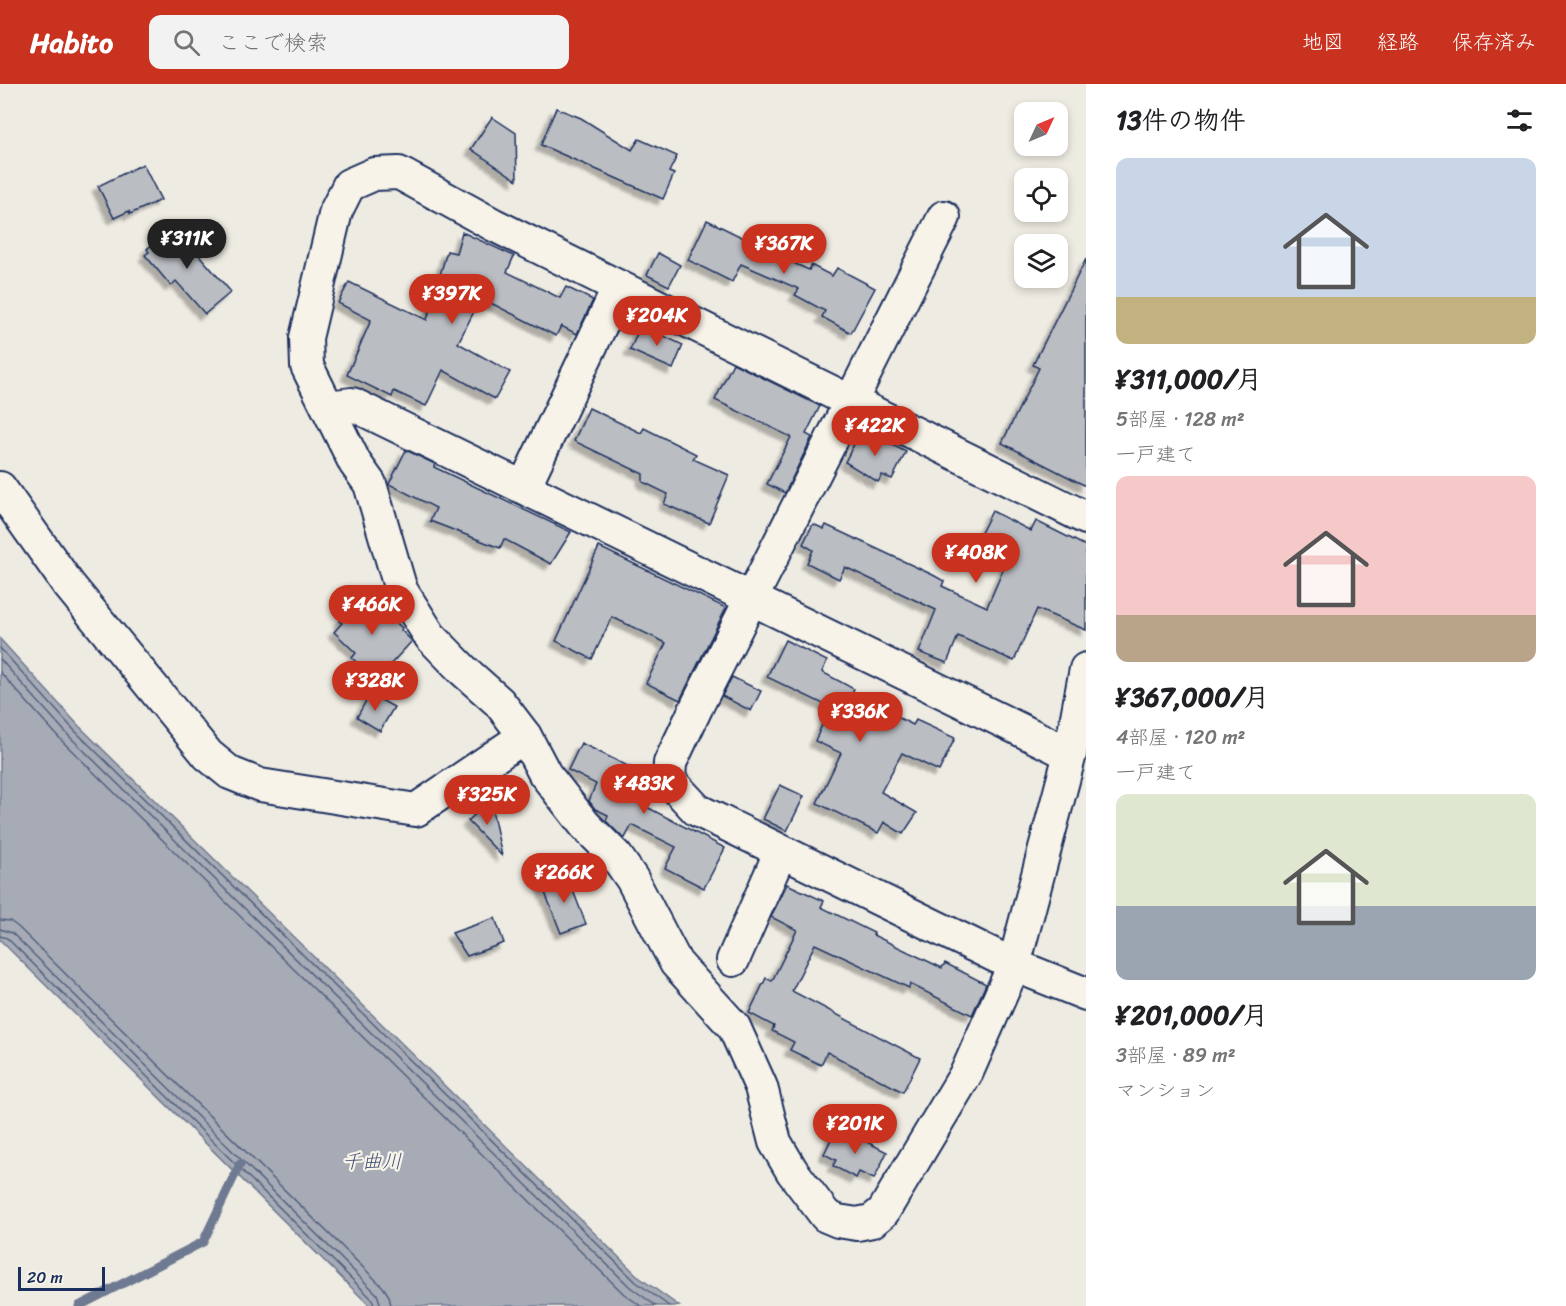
<!DOCTYPE html>
<html lang="ja">
<head>
<meta charset="utf-8">
<style>
  body { margin:0; font-family:Sriracha,"Klee One",sans-serif; background:#f2f2f2; color:#202124; height:100vh; display:flex; flex-direction:column; font-size:22px; white-space:nowrap }
  * { box-sizing:border-box; margin:0 }
  p { font-size:20px; color:#757577 }
  .icon { flex:none; width:33px; height:33px; fill:none; stroke:currentColor; stroke-width:2; stroke-linecap:round; stroke-linejoin:round }
  .map { position:relative; flex:1; overflow:hidden }
  .panel { display:flex; flex-direction:column; background:#fff; width:480px }
  .panel>* { flex:none }
  .needle { width:39px; rotate:46deg }
  .controls { position:absolute; left:1014px; top:18px; display:grid; gap:12px }
  .controls a { display:grid; place-items:center; width:54px; height:54px; border-radius:12px; background:#fff; box-shadow:0 3px 9px #0003; font-size:30px }
  .scale { position:absolute; left:18px; bottom:15px; width:87px; box-sizing:border-box; padding-left:6px; border:3px solid #1b2f5e; border-top:0; font-size:16px; line-height:21px; white-space:nowrap; color:#1b2f5e; -webkit-text-stroke:4px #f7f3e8; paint-order:stroke }
  .price { position:absolute; translate:-50% -51px; padding:0 14px; border-radius:21px; background:#c8321e; color:#fff; font-size:20px; line-height:39px; filter:drop-shadow(0 2px 3px #0008) }
  .price::after { content:''; position:absolute; left:50%; top:36px; width:18px; height:14px; margin-left:-9px; background:inherit; clip-path:polygon(0 0,100% 0,50% 100%) }
  .price.on { background:#222; color:#fff }
  ul { padding:0; list-style:none }
  li { display:grid; align-content:center; gap:12px; height:318px; padding:0 30px }
  li span { display:grid; place-items:center; height:186px; border-radius:12px; color:#555 }
  li>.icon { margin-inline-start:auto }
  span .icon { width:108px; height:108px; fill:#fffc; stroke-width:1 }
  li b { font-size:26px }
  h2 { display:flex; justify-content:space-between; align-items:center; height:72px; padding:0 30px; font-size:26px }
  header { display:flex; align-items:center; gap:36px; box-sizing:border-box; height:84px; padding:0 30px; background:#c8321e; color:#fff }
  header strong { font-size:28px }
  nav { display:flex; gap:33px; margin-inline-start:auto; font-size:21px }
  .search { width:420px; height:54px; background:#f2f2f2; display:flex; align-items:center; gap:15px; box-sizing:border-box; padding:0 21px; border-radius:12px; color:#757577; font-size:22px }
  main { display:flex; flex:1; min-height:0 }
  .map>svg:first-child { display:block }
  .water { fill:#a6abb5; stroke:#6e7992; stroke-width:1.5 }
  .lines { fill:none; stroke-linecap:round; stroke-linejoin:round }
  .shore { stroke:#536181; stroke-width:1.5 }
  .stream { stroke:#6e7992; stroke-width:9 }
  .building { fill:#babdc2; stroke:#1b2f5e; stroke-width:1.5; filter:url(#shadow) }
  .minor-casing { stroke:#1b2f5e; stroke-width:36 }
  .minor { stroke:#f7f3e8; stroke-width:32 }
  .labels { text-anchor:middle; dominant-baseline:central; stroke-width:4.5; stroke-linejoin:round; paint-order:stroke }
  .water-label { font-size:20px; font-style:italic; fill:#455478; stroke:#f7f3e8 }
</style>
</head>
<body>
<header>
<strong>Habito</strong>
<div class="search"><svg class="icon" aria-label="search" viewBox="0 0 24 24"><circle cx="10" cy="10" r="6"/><path d="M15 15l6 6"/></svg>ここで検索</div>
<nav><a>地図</a><a>経路</a><a>保存済み</a></nav>
</header>
<main>
<div class="map">
<svg width="1086" height="1222" viewBox="0 0 1086 1222">
  <defs>
    <filter id="shadow"><feDropShadow dx="-5.5" dy="5.5" stdDeviation="1.5" flood-color="#0004"/></filter>
  </defs>
  <rect width="100%" height="100%" fill="#eeebe2"/>
  <filter id="ink" filterUnits="userSpaceOnUse"><feTurbulence type="fractalNoise" baseFrequency=".0167" numOctaves="2"/><feDisplacementMap in="SourceGraphic" scale="12" xChannelSelector="R" yChannelSelector="G"/><feConvolveMatrix kernelMatrix="1 2 1 2 8 2 1 2 1" color-interpolation-filters="sRGB"/></filter>
  <g filter="url(#ink)">
    <path class="water" d="M0 555 79 642 640 1194 679 1222H370L0 856Z"/>
    <g class="lines">
      <g class="shore">
        <path d="M0 564 74 646 636 1198 669 1222"/>
        <path d="M0 575 69 652 630 1203 656 1222"/>
        <path d="M0 588 63 658 624 1210 641 1222"/>
        <path d="M0 836 10 837 18 843 383 1203 389 1212 391 1222"/>
        <path d="M0 845 12 849 377 1210 381 1222"/>
        <path d="M0 852 7 854 372 1215 374 1222"/>
      </g>
      <path class="stream" d="M79 1222 203 1158 240 1080"/>
    </g>
    <g class="building">
      <path d="M556 24 581 34 632 66 639 55 677 72 669 88 674 90 663 115 541 61Z"/>
      <path d="M492 33 516 49 517 96 471 65Z"/>
      <path d="M143 80 161 116 130 130 129 127 114 134 98 102Z"/>
      <path d="M707 136 752 158 751 160 809 186 811 181 832 192 837 184 875 204 851 249 822 233 825 227 795 211 799 205 741 180 732 198 688 176Z"/>
      <path d="M174 142 231 208 205 230 176 197 171 202 145 171 149 168 147 165Z"/>
      <path d="M462 148 514 172 507 188 560 214 566 203 593 216 577 250 561 242 556 252 481 214 458 259 510 288 495 315 443 286 426 322 394 307 392 313 347 291 371 236 338 219 349 198 427 236 447 167 456 169Z"/>
      <path d="M658 169 680 181 669 202 647 191Z"/>
      <path d="M1086 175V402L1002 359 1039 284 1033 281Z"/>
      <path d="M641 241 683 261 673 285 630 266Z"/>
      <path d="M733 279 820 322 806 350 812 353 785 409 767 400 791 353 715 316Z"/>
      <path d="M589 324 641 349 644 344 696 370 693 375 729 391 709 439 664 420 668 410 643 398V390L574 357Z"/>
      <path d="M862 345 906 368 892 395 882 391 878 398 845 378Z"/>
      <path d="M406 366 435 380 434 383 571 448 551 480 504 455 500 464 430 437 436 424 389 400Z"/>
      <path d="M992 427 1031 447 1036 437 1086 462V546L1037 525 1014 577 958 552 947 579 919 568 936 526 845 483 839 495 807 479 813 466 803 460 813 440 824 445 826 441 933 491 944 497 942 502 987 523 1006 479 974 463Z"/>
      <path d="M599 463 726 524 680 616 646 599 666 559 612 533 592 575 556 557Z"/>
      <path d="M365 509 402 544 401 546 412 557 376 596 352 574 356 569 334 548 342 539 339 537Z"/>
      <path d="M785 556 827 577 822 588 854 605 852 610 913 641 916 636 955 654 939 687 902 669 881 708 917 729 903 750 884 738 878 749 817 719 841 669 815 657 830 623 767 593Z"/>
      <path d="M732 593 761 607 751 627 722 612Z"/>
      <path d="M370 610 394 623 380 647 357 633Z"/>
      <path d="M581 659 632 684 628 692 650 704 641 720 725 764 704 804 665 784 676 763 632 741 625 754 622 753 606 737 608 731 595 725 589 717 596 700 568 686Z"/>
      <path d="M780 701 804 712 787 747 763 735Z"/>
      <path d="M490 716 502 772 468 737Z"/>
      <path d="M567 791 586 840 561 849 542 801Z"/>
      <path d="M787 800 824 817 821 823 874 849 873 851 942 884 945 879 986 900 972 931 910 900 909 904 815 860 792 907 920 974 903 1008 827 968 821 981 790 966 794 958 772 947 774 942 749 929 766 894 772 897 797 846 771 833Z"/>
      <path d="M495 834 504 859 467 872 452 849Z"/>
      <path d="M837 1043 887 1068 874 1095 859 1088 856 1094 833 1082 836 1076 824 1070Z"/>
    </g>
    <g class="lines">
      <defs>
        <g id="minor">
          <path d="M944 133 697 622 670 679 669 696 697 726 1014 881 1086 910"/>
          <path d="M328 323 352 320 1070 670"/>
          <path d="M524 403 619 203"/>
          <path d="M0 404 68 500 208 671 230 689 260 701 416 726 525 652"/>
          <path d="M1086 434 494 141 399 89 374 90 349 101 336 127 306 254 307 282 355 379 370 400 401 506 430 552 463 586 499 618 525 652 545 690 585 741 616 772 632 795 676 879 734 943 761 1003 775 1058 792 1087 826 1132 838 1137 857 1140 872 1137 883 1128 967 988 1014 881 1070 670 1086 585"/>
          <path d="M733 876 780 769"/>
        </g>
      </defs>
      <use href="#minor" class="minor-casing"/>
      <use href="#minor" class="minor"/>
    </g>
  </g>
  <g class="labels">
    <g class="water-label">
      <text x="372" y="1077">千曲川</text>
    </g>
  </g>
</svg>
<div class="controls">
<a><svg class="needle" viewBox="-14 -14 28 28"><path d="M0-13l5 13h-10z" fill="#e53935"/><path d="M0 13l5-13h-10z" fill="#757577"/></svg></a>
<a><svg class="icon" aria-label="locate" viewBox="0 0 24 24"><circle cx="12" cy="12" r="6"/><path d="M12 2v4M12 18v4M2 12h4M18 12h4"/></svg></a>
<a><svg class="icon" aria-label="layers" viewBox="0 0 24 24"><path d="M12 4l9 5-9 5-9-5zM3 14l9 5 9-5"/></svg></a>
</div>
<div class="scale">20 m</div>
<b class="price on" style="left:187px;top:186px">¥311K</b>
<b class="price" style="left:784px;top:191px">¥367K</b>
<b class="price" style="left:452px;top:241px">¥397K</b>
<b class="price" style="left:657px;top:263px">¥204K</b>
<b class="price" style="left:875px;top:373px">¥422K</b>
<b class="price" style="left:976px;top:500px">¥408K</b>
<b class="price" style="left:372px;top:552px">¥466K</b>
<b class="price" style="left:375px;top:628px">¥328K</b>
<b class="price" style="left:860px;top:659px">¥336K</b>
<b class="price" style="left:644px;top:731px">¥483K</b>
<b class="price" style="left:487px;top:742px">¥325K</b>
<b class="price" style="left:564px;top:820px">¥266K</b>
<b class="price" style="left:855px;top:1071px">¥201K</b>
</div>
<section class="panel">
<h2>13件の物件<svg class="icon" aria-label="filters" viewBox="0 0 24 24"><path d="M4 7h16M4 17h16"/><circle cx="9" cy="7" r="2"/><circle cx="15" cy="17" r="2"/></svg></h2>
<ul>
<li><span style="background:linear-gradient(#c9d6e8 75%,#c2b280 0)"><svg class="icon" aria-label="home" viewBox="0 0 24 24"><path d="M3 11l9-7 9 7M6 9v11h12V9"/></svg></span><div><b>¥311,000/月</b><p>5部屋 · 128 m²</p><p>一戸建て</p></div></li>
<li><span style="background:linear-gradient(#f6c9c9 75%,#b9a48a 0)"><svg class="icon" aria-label="home" viewBox="0 0 24 24"><path d="M3 11l9-7 9 7M6 9v11h12V9"/></svg></span><div><b>¥367,000/月</b><p>4部屋 · 120 m²</p><p>一戸建て</p></div></li>
<li><span style="background:linear-gradient(#dfe7d0 60%,#9aa5b1 0)"><svg class="icon" aria-label="home" viewBox="0 0 24 24"><path d="M3 11l9-7 9 7M6 9v11h12V9"/></svg></span><div><b>¥201,000/月</b><p>3部屋 · 89 m²</p><p>マンション</p></div></li>
</ul>
</section>
</main>
</body>
</html>
